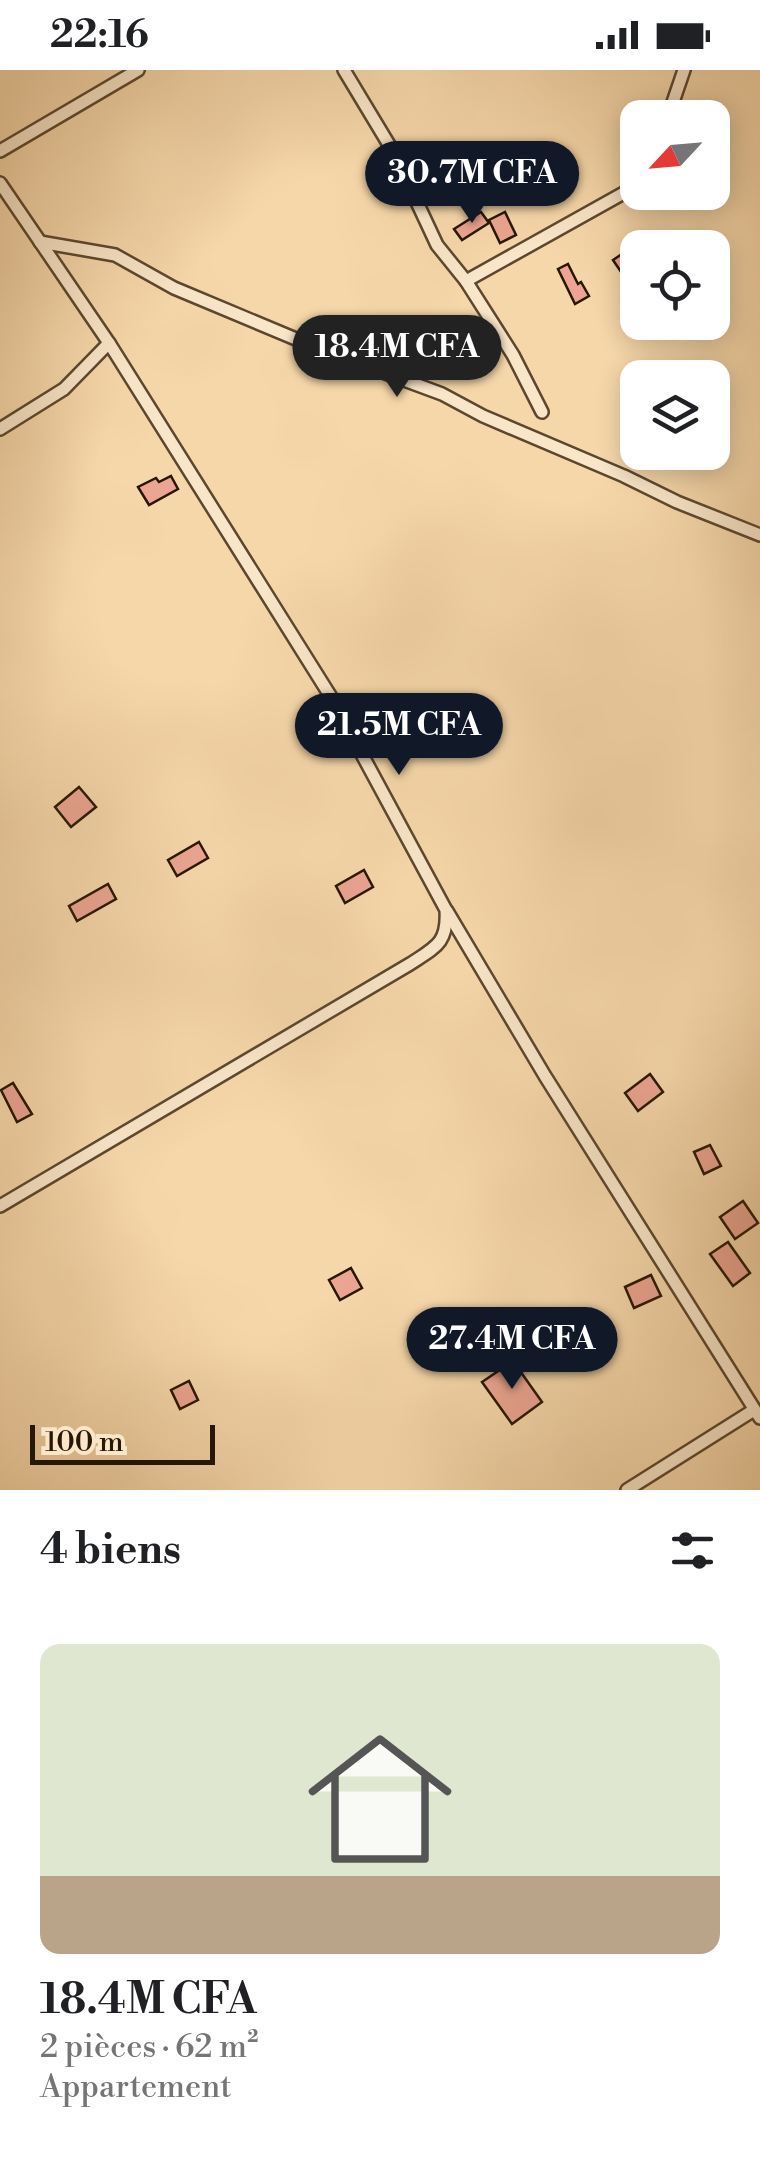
<!DOCTYPE html>
<html lang="fr">
<head>
<meta charset="utf-8">
<style>
  body { margin:0; font-family:"Libre Bodoni",serif; background:#f2f2f2; color:#202124; height:100vh; display:flex; flex-direction:column; font-size:38px; white-space:nowrap }
  * { box-sizing:border-box; margin:0 }
  p { font-size:32px; color:#757577 }
  .icon { flex:none; width:55px; height:55px; fill:none; stroke:currentColor; stroke-width:2; stroke-linecap:round; stroke-linejoin:round }
  .map { position:relative; height:1420px; overflow:hidden }
  .drawer { display:flex; flex-direction:column; background:#fff; flex:1 }
  .drawer>* { flex:none }
  .needle { width:65px; rotate:244deg }
  .controls { position:absolute; left:620px; top:30px; display:grid; gap:20px }
  .controls a { display:grid; place-items:center; width:110px; height:110px; border-radius:20px; background:#fff; box-shadow:0 5px 25px #0003; font-size:50px }
  .scale { position:absolute; left:30px; bottom:25px; width:185px; box-sizing:border-box; padding-left:10px; border:5px solid #281704; border-top:0; font-size:28px; line-height:35px; white-space:nowrap; color:#281704; -webkit-text-stroke:8px #f9e5c8; paint-order:stroke }
  .price { position:absolute; translate:-50% -85px; padding:0 22px; border-radius:35px; background:#111827; color:#fff; font-size:32px; line-height:65px; filter:drop-shadow(0 2px 5px #0008) }
  .price::after { content:''; position:absolute; left:50%; top:60px; width:30px; height:22px; margin-left:-15px; background:inherit; clip-path:polygon(0 0,100% 0,50% 100%) }
  .price.active { background:#222; color:#fff }
  ul { padding:0; list-style:none }
  li { display:grid; align-content:center; gap:20px; height:530px; padding:0 40px }
  li+li { border-top:2px solid #e0e0e0 }
  li span { display:grid; place-items:center; height:310px; border-radius:20px; color:#555 }
  li>.icon { margin-inline-start:auto }
  span .icon { width:180px; height:180px; fill:#fffc; stroke-width:1 }
  li b { font-size:42px }
  h2 { display:flex; justify-content:space-between; align-items:center; height:120px; padding:0 40px; font-size:42px }
  .status { display:flex; justify-content:space-between; align-items:center; height:70px; padding:0 50px; background:#fff; direction:ltr }
  .status svg { height:28px; fill:currentColor }
  .map>svg:first-child { display:block }
  .building { fill:#eca592; stroke:#281704; stroke-width:2.5 }
  .lines { fill:none; stroke-linecap:round; stroke-linejoin:round }
  .street-casing { stroke:#5c472e; stroke-width:16 }
  .street { stroke:#f9e5c8; stroke-width:11 }
</style>
</head>
<body>
<div class="status"><b>22:16</b><svg viewBox="0 0 49 12"><path d="M0 12V9h3v3zM5 12V6h3v6zM10 12V3h3v9zM15 12V0h3v12zM26 1h20v11H26zM47 4h2v5h-2z"/></svg></div>
<div class="map">
<svg width="760" height="1420" viewBox="0 0 760 1420">
  <rect width="100%" height="100%" fill="#f6d7aa"/>
  <filter id="stains"><feTurbulence type="fractalNoise" baseFrequency=".002" numOctaves="4"/><feColorMatrix values="0 0 0 0 .2 0 0 0 0 .09 0 0 0 0 .02 0 0 0 .5 -.17"/></filter>
  <radialGradient id="worn" r=".72"><stop offset=".6" stop-color="#630" stop-opacity="0"/><stop offset="1" stop-color="#630" stop-opacity=".3"/></radialGradient>
  <g class="building">
    <path d="M481 142 489 153 462 170 454 159Z"/>
    <path d="M505 142 516 165 500 173 489 150Z"/>
    <path d="M628 180 638 194V227L613 190Z"/>
    <path d="M568 194 578 214 581 212 589 226 575 234 558 199Z"/>
    <path d="M171 406 178 419 149 435 138 417 156 408 159 412Z"/>
    <path d="M79 717 96 737 71 757 55 737Z"/>
    <path d="M199 772 208 788 177 806 168 790Z"/>
    <path d="M364 800 373 817 345 833 336 816Z"/>
    <path d="M108 814 116 829 77 851 69 836Z"/>
    <path d="M650 1004 663 1022 638 1041 625 1023Z"/>
    <path d="M13 1013 32 1044 17 1052 1 1020Z"/>
    <path d="M710 1075 721 1096 704 1104 694 1082Z"/>
    <path d="M743 1131 758 1153 735 1169 720 1147Z"/>
    <path d="M728 1172 750 1203 733 1216 710 1184Z"/>
    <path d="M351 1198 362 1218 340 1230 329 1210Z"/>
    <path d="M651 1205 661 1226 634 1238 625 1217Z"/>
    <path d="M513 1291 542 1332 512 1354 482 1312Z"/>
    <path d="M189 1311 198 1330 180 1339 171 1320Z"/>
  </g>
  <g class="lines">
    <defs>
      <g id="street">
        <path d="M344 0 394 83 437 175 466 211 513 285 542 342"/>
        <path d="M672 48 671 38 684 0"/>
        <path d="M0 81 138 0"/>
        <path d="M0 113 109 273 331 627 446 840C448 873 436 877 410 894L0 1136"/>
        <path d="M40 172 115 185 174 218 315 277 442 324 483 346 624 406 677 432 760 465"/>
        <path d="M466 211 638 115"/>
        <path d="M0 359 64 319 109 273"/>
        <path d="M447 841 545 1006 760 1348"/>
        <path d="M627 1420 754 1340"/>
      </g>
    </defs>
    <use href="#street" class="street-casing"/>
    <use href="#street" class="street"/>
  </g>
  <rect width="100%" height="100%" filter="url(#stains)"/>
  <rect width="100%" height="100%" fill="url(#worn)"/>
</svg>
<div class="controls">
<a><svg class="needle" viewBox="-14 -14 28 28"><path d="M0-13l5 13h-10z" fill="#e53935"/><path d="M0 13l5-13h-10z" fill="#757577"/></svg></a>
<a><svg class="icon" aria-label="locate" viewBox="0 0 24 24"><circle cx="12" cy="12" r="6"/><path d="M12 2v4M12 18v4M2 12h4M18 12h4"/></svg></a>
<a><svg class="icon" aria-label="layers" viewBox="0 0 24 24"><path d="M12 4l9 5-9 5-9-5zM3 14l9 5 9-5"/></svg></a>
</div>
<div class="scale">100 m</div>
<b class="price" style="left:472px;top:156px">30.7M CFA</b>
<b class="price active" style="left:397px;top:330px">18.4M CFA</b>
<b class="price" style="left:399px;top:708px">21.5M CFA</b>
<b class="price" style="left:512px;top:1322px">27.4M CFA</b>
</div>
<section class="drawer">
<h2>4 biens<svg class="icon" aria-label="filters" viewBox="0 0 24 24"><path d="M4 7h16M4 17h16"/><circle cx="9" cy="7" r="2"/><circle cx="15" cy="17" r="2"/></svg></h2>
<ul>
<li><span style="background:linear-gradient(#dfe7d0 75%,#b9a48a 0)"><svg class="icon" aria-label="home" viewBox="0 0 24 24"><path d="M3 11l9-7 9 7M6 9v11h12V9"/></svg></span><div><b>18.4M CFA</b><p>2 pièces · 62 m²</p><p>Appartement</p></div></li>
</ul>
</section>
</body>
</html>
